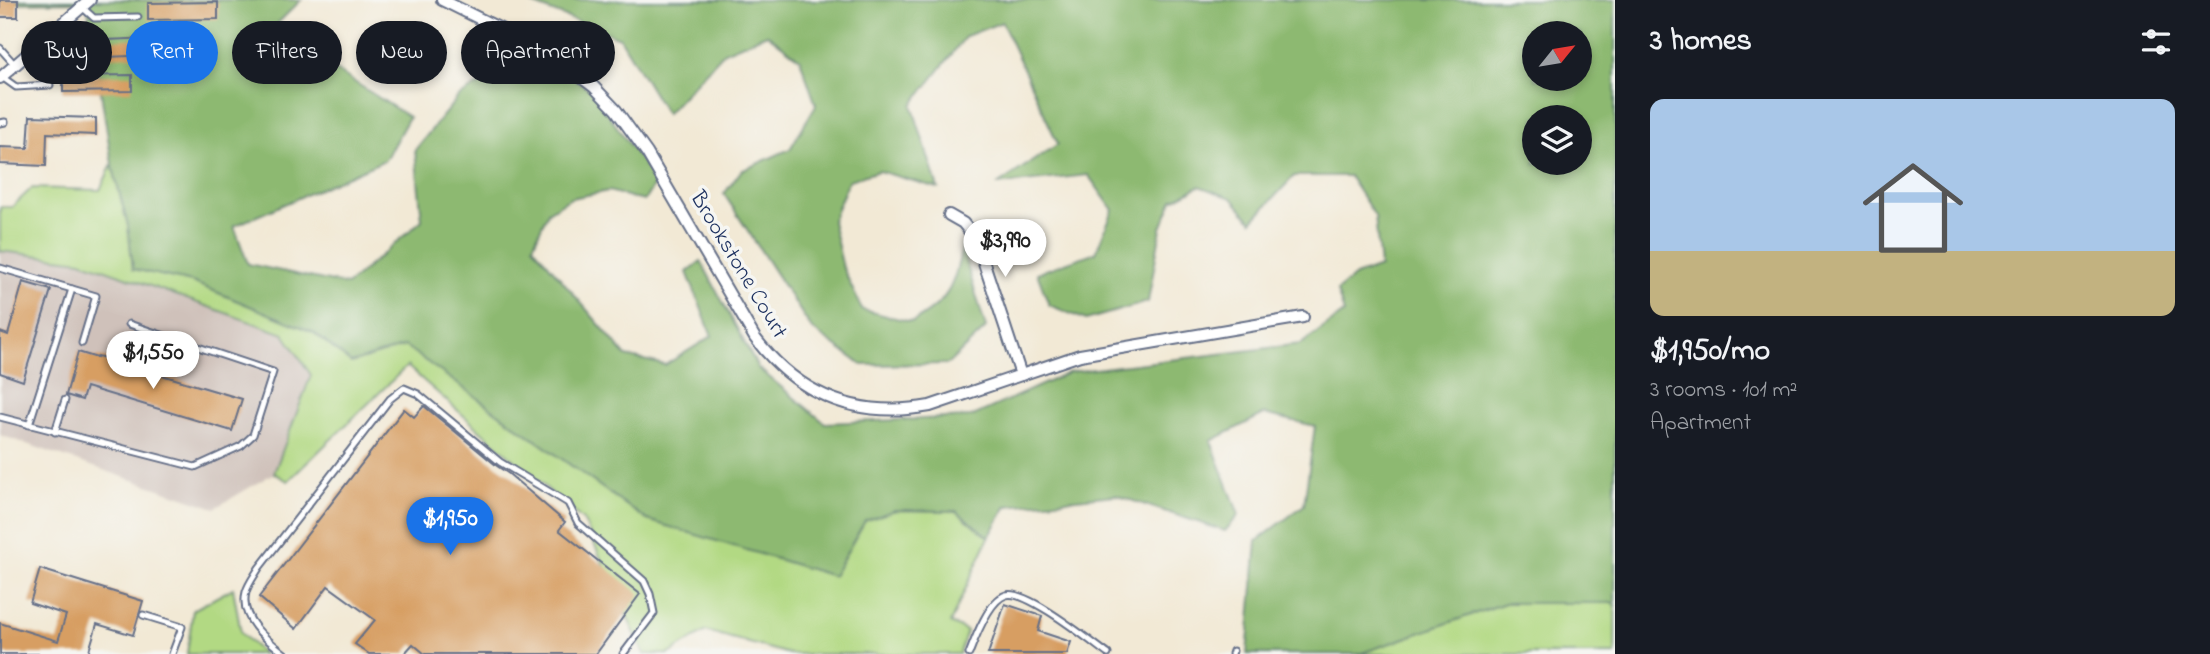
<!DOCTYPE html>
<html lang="en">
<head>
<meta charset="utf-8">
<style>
  body { margin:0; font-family:"Indie Flower",sans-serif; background:#242831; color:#f1f3f6; height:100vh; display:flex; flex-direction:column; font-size:26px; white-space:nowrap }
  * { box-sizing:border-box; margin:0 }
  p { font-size:23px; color:#9ea1a6 }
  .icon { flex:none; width:38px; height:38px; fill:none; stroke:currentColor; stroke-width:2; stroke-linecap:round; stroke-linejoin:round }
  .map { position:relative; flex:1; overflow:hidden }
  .side { display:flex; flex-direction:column; background:#171b24; width:595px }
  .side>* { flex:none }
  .banner { position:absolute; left:21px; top:21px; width:665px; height:63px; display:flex; gap:14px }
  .needle { width:46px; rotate:60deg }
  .controls { position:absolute; left:1522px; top:21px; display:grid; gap:14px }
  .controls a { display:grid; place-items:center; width:70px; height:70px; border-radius:50%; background:#171b24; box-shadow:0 4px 10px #0003; font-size:35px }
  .price { position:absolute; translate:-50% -60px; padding:0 16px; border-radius:24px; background:#fff; color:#222; font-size:23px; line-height:46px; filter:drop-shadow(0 2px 4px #0008) }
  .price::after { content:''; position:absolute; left:50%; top:42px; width:21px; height:16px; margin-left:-10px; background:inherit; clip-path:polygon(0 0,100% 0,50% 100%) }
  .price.current { background:#1a73e8; color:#fff }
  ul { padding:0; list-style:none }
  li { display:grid; align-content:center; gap:14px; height:371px; padding:0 35px }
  li span { display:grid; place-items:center; height:217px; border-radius:14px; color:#555 }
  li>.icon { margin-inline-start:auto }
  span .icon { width:126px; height:126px; fill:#fffc; stroke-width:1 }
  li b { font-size:30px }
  h2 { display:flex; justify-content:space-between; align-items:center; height:84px; padding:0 35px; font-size:30px }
  .chip { padding:0 24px; border-radius:32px; background:#171b24; box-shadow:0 4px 10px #0003; font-size:24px; line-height:63px }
  .chip.current { background:#1a73e8; color:#fff }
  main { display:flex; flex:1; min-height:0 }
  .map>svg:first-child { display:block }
  .industrial { fill:#cfc1ba }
  .green { fill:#b2d983; stroke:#668470; stroke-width:2 }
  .forest { fill:#8db971; stroke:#547468; stroke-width:2; fill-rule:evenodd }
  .building { fill:#d79e62 }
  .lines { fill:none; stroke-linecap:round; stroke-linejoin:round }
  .lane-casing { stroke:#667088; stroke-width:9 }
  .street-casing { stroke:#667088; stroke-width:14 }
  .lane { stroke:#fff; stroke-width:5 }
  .street { stroke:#fff; stroke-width:10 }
  .labels { text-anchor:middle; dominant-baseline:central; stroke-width:7; stroke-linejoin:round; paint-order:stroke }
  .street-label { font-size:23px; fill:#1b2f5e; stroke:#f6f6f2 }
</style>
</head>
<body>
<main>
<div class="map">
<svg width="1615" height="654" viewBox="0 0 1615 654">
  <rect width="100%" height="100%" fill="#f6f6f2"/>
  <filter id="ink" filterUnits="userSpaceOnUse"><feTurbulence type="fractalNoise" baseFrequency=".0143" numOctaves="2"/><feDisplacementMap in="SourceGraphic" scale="14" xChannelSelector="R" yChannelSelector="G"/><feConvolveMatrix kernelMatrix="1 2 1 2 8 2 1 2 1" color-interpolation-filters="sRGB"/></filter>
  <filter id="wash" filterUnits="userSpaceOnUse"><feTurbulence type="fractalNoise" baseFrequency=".00686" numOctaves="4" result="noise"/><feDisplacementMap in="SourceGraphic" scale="28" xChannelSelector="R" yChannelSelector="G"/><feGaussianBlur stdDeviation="1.57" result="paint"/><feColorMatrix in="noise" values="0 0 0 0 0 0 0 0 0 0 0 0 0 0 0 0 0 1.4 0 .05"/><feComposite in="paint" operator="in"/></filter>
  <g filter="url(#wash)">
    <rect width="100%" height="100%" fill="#f2e9d5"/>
    <path class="industrial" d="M0 251 81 261 284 334 311 375 274 473 215 508 0 435Z"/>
    <g class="green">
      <path d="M112 164 128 226 133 269 192 282 313 332 351 363 405 346 647 520H865L895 510 956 511 989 537 950 623 967 631 959 654H789L706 631 669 654H644L584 521 407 366 288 481 274 473 311 375 284 334 81 261 0 251V207H12L32 188 100 190Z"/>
      <path d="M233 588 241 633 263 654H187L193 610Z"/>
      <path d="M1505 603H1615V654H1359Z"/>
    </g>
    <path class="forest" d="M0 0H301L272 29 409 117 385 160 234 226 248 264 347 285 422 220 415 150 458 97 511 66 565 72 591 90 656 182 644 201 609 191 571 198 548 212 533 246 626 356 665 365 712 336 687 272 701 261 758 368 825 423 971 417 1070 372 1301 344 1344 313 1337 291 1355 276 1380 267 1375 216 1349 176H1294L1252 221 1232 198 1199 186 1173 200 1161 228 1148 302 1086 320 1049 305 1037 273 1096 252 1113 210 1088 175 997 185 1058 144 1002 22 966 36 912 105 938 188 879 171 849 180 832 221 843 268 862 310 912 322C949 302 953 287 962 248L986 328 948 364 862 365 812 329 724 194 741 171 790 149 816 105 800 59 767 34 724 52 666 114 620 38 522 0H1615V603H1505L1359 654H1247L1257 541 1304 505 1315 426 1264 414 1211 441 1239 515 1225 531 1115 495 1007 506 989 537 956 511 895 510 865 521 833 576 647 520 405 346 351 363 313 332 192 282 133 269 128 226 112 164 87 2 0 3ZM1535 33H1580V79H1535ZM1535 117H1580V163H1535Z"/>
    <g id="blocks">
      <g class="building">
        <rect x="0" y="0" width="18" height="17"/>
        <path d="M218 2V19L148 20V3Z"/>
        <path d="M175 37 176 54 107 57 106 40Z"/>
        <path d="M132 75V91L63 92V76Z"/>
        <path d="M30 116 96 118V135L47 133 46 166 0 164V147L28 148Z"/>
        <path d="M23 282 51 290 23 381 0 373V332L8 335Z"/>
        <path d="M78 352 97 358 98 356 242 399 232 431 86 387 82 400 66 395Z"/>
        <path d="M424 406 497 466 509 474 565 522 559 530 640 594 596 654H425L413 644 404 654H369L355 644 375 620 328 586 296 629 259 597 404 409 414 417Z"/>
        <path d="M40 569 143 601 133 635 97 624 88 654H0V623L58 641 66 615 30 603Z"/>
        <path d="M1005 604 1042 616 1038 631 1071 642 1067 654H988Z"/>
      </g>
    </g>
  </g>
  <g filter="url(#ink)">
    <use href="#blocks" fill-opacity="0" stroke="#667088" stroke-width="2"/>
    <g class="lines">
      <defs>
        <g id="lane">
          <path d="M83 8 94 18 138 17"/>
          <path d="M44 40C56 56 75 51 93 51"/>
          <path d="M0 48 15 65"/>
          <path d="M2 77 16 87 50 85"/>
          <path d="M0 123 5 122"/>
          <path d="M0 268 96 296 82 343"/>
          <path d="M0 417 195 467 241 446 253 435 273 372 129 324"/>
          <path d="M29 425 72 289"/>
          <path d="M55 432 65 400"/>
          <path d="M143 615 182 627 172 654"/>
          <path d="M285 654C267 640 239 619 246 592 248 584 255 575 259 568L390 399 404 388 418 394 500 462 568 503 578 523 644 581 650 594 654 613 623 654"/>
          <path d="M969 654C975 638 989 600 1006 595 1026 589 1090 641 1108 654"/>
          <path d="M1232 654 1233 651"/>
        </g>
        <g id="street">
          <path d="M442 0 549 53 594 87 616 110 647 153 755 338C800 397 858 419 930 406L1080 355 1303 317"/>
          <path d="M0 78 90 0"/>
          <path d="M949 215 963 223 976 239 1021 375"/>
        </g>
      </defs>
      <use href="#lane" class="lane-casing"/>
      <use href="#street" class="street-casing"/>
      <use href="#lane" class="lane"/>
      <use href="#street" class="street"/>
    </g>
  </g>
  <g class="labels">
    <g class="street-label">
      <text transform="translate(738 265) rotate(59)">Brookstone Court</text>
    </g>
  </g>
</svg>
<div class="controls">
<a><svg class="needle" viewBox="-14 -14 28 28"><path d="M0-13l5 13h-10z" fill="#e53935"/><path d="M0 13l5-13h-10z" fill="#9ea1a6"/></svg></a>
<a><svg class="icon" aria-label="layers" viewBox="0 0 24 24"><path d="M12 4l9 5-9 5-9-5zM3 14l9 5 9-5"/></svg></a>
</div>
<b class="price" style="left:1005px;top:279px">$3,990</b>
<b class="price" style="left:153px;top:391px">$1,550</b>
<b class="price current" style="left:450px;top:557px">$1,950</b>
<div class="banner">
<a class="chip">Buy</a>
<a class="chip current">Rent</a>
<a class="chip">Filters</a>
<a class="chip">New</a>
<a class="chip">Apartment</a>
</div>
</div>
<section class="side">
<h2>3 homes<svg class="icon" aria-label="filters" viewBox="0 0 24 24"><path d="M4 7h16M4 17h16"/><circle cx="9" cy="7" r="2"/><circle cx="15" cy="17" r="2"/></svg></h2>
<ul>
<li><span style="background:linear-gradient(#a9c7e8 70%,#c2b280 0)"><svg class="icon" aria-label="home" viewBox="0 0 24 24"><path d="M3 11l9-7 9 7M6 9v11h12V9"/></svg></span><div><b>$1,950/mo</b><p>3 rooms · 101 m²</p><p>Apartment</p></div></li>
</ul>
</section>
</main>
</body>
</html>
